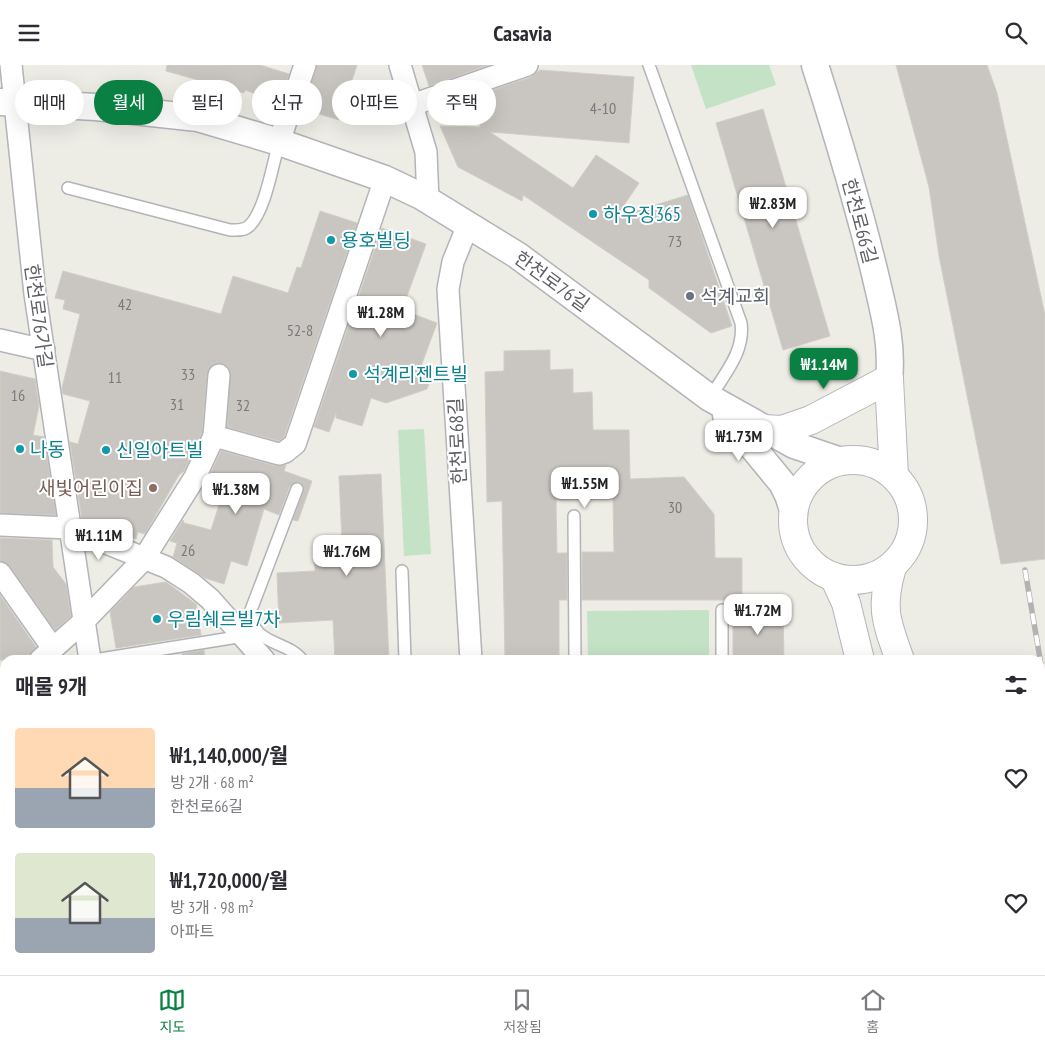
<!DOCTYPE html>
<html lang="ko">
<head>
<meta charset="utf-8">
<style>
  body { margin:0; font-family:"PT Sans Narrow","Noto Sans KR",sans-serif; background:#f2f2f3; color:#2b2b33; height:100vh; display:flex; flex-direction:column; font-size:19px; white-space:nowrap }
  * { box-sizing:border-box; margin:0 }
  p { font-size:16px; color:#7c7c81 }
  .icon { flex:none; width:28px; height:28px; fill:none; stroke:currentColor; stroke-width:2; stroke-linecap:round; stroke-linejoin:round }
  .map { position:relative; flex:1; overflow:hidden }
  .details { position:absolute; left:0px; top:590px; width:1045px; height:320px; display:flex; flex-direction:column; background:#fff; border-radius:15px 15px 0 0; box-shadow:0 5px 20px #0002 }
  .details>* { flex:none }
  .top-card { position:absolute; left:15px; top:15px; width:500px; height:45px; display:flex; gap:10px }
  .price { position:absolute; translate:-50% -42px; padding:0 11px; border-radius:10px; background:#fff; color:#222; font-size:16px; line-height:32px; filter:drop-shadow(0 1px 2px #0008) }
  .price::after { content:''; position:absolute; left:50%; top:30px; width:15px; height:11px; margin-left:-8px; background:inherit; clip-path:polygon(0 0,100% 0,50% 100%) }
  .price.current { background:#0b8043; color:#fff }
  ul { padding:0; list-style:none }
  li { display:flex; align-items:center; gap:15px; height:125px; padding:0 15px }
  li span { display:grid; place-items:center; flex:none; width:140px; height:100px; border-radius:5px; color:#555 }
  li>.icon { margin-inline-start:auto }
  span .icon { width:60px; height:60px; fill:#fffc; stroke-width:1 }
  li b { font-size:21px }
  h2 { display:flex; justify-content:space-between; align-items:center; height:60px; padding:0 15px; font-size:21px }
  .tag { padding:0 18px; border-radius:22px; background:#fff; box-shadow:0 5px 20px #0002; font-size:18px; line-height:45px }
  .tag.current { background:#0b8043; color:#fff }
  header { display:flex; justify-content:space-between; align-items:center; height:65px; padding:0 15px; background:#fff; font-size:22px; font-weight:700 }
  .dock { display:flex; justify-content:space-around; align-items:center; height:70px; border-top:1px solid #e1e1e2; background:#fff; font-size:14px; color:#7c7c81 }
  .dock a { display:grid; justify-items:center; gap:2px }
  .dock .current { color:#0b8043 }
  .map>svg:first-child { display:block }
  .green { fill:#c4e2c6 }
  .building { fill:#c9c6c2; stroke:#d1cec4 }
  .lines { fill:none; stroke-linecap:round; stroke-linejoin:round }
  .service-casing { stroke:#b2b4b8; stroke-width:14 }
  .minor-casing { stroke:#b2b4b8; stroke-width:24 }
  .tertiary-casing { stroke:#b2b4b8; stroke-width:29 }
  .secondary-casing { stroke:#b4b6bb; stroke-width:30 }
  .service { stroke:#fff; stroke-width:11 }
  .minor { stroke:#fff; stroke-width:21 }
  .tertiary { stroke:#fff; stroke-width:26 }
  .secondary { stroke:#fff; stroke-width:28 }
  .rail-casing { stroke:#b3b3b4; stroke-width:5.5 }
  .rail { stroke:#fff; stroke-width:4; stroke-dasharray:11; stroke-linecap:butt }
  .culture-dot { fill:#0f9aa8; stroke:#fff; stroke-width:2 }
  .worship-dot { fill:#6b7280; stroke:#fff; stroke-width:2 }
  .education-dot { fill:#8d6e63; stroke:#fff; stroke-width:2 }
  .labels { text-anchor:middle; dominant-baseline:central; stroke-width:4; stroke-linejoin:round; paint-order:stroke }
  .number-label { font-size:16px; fill:#78797c }
  .culture-label { font-size:19px; fill:#0d838f; stroke:#fff; text-anchor:start }
  .street-label { font-size:19px; fill:#5d5f64; stroke:#fff }
  .worship-label { font-size:19px; fill:#5b616d; stroke:#fff; text-anchor:start }
  .education-label { font-size:19px; fill:#785e54; stroke:#fff; text-anchor:end }
</style>
</head>
<body>
<header><svg class="icon" aria-label="menu" viewBox="0 0 24 24"><path d="M4 6h16M4 12h16M4 18h16"/></svg>Casavia<svg class="icon" aria-label="search" viewBox="0 0 24 24"><circle cx="10" cy="10" r="6"/><path d="M15 15l6 6"/></svg></header>
<div class="map">
<svg width="1045" height="910" viewBox="0 0 1045 910">
  <rect width="100%" height="100%" fill="#edece5"/>
  <g class="green">
    <path d="M691 0H769L776 20 706 44Z"/>
    <path d="M424 364 431 489 404 491 398 365Z"/>
    <path d="M709 545V595H588L587 546Z"/>
  </g>
  <g class="building">
    <path d="M167 0H260L289 9 279 37 245 25 244 28 166 6Z"/>
    <path d="M317 0H357L339 55 303 44Z"/>
    <path d="M422 0H489L429 21Z"/>
    <path d="M896 0H987L997 28 1045 250V494L1001 499 939 191 929 122Z"/>
    <path d="M540 5 634 12 629 78 490 67 573 123 596 90 639 118 616 152 688 130 732 261 711 268 649 223V215L523 130 522 136 458 102 440 61 480 62 481 29 531 12Z"/>
    <path d="M763 44 830 271 783 285 716 58Z"/>
    <path d="M320 146 357 158 284 372 279 376 227 362 230 305 226 300 214 299 209 303 207 309 202 368 184 406 179 410 145 469 138 467 136 474 82 455 70 377 78 379 90 336 63 329 62 323 80 249 63 244 65 235 55 233 63 206 221 249 233 211 288 228 297 202 301 203Z"/>
    <path d="M382 163 426 179 402 245 437 258 420 304 433 308 427 324 386 338 371 333 362 361 336 353V348L329 367 314 362Z"/>
    <path d="M550 285V305L573 304V328L592 327 593 365H629L630 414 684 412 714 449 715 493H742V535H582V487H614L613 434 556 435 557 488H567V535H559V595H505L502 436 487 437 485 307 504 306V286Z"/>
    <path d="M0 306 35 314 39 341 33 370 44 372 56 450 0 448Z"/>
    <path d="M221 386 276 401 286 400 284 406 312 416 298 456 293 455 304 423 299 417 290 421 279 450 264 444 247 501 231 496 224 519 205 513 173 492 177 478 170 476 183 455 184 458 211 465 224 424 206 418Z"/>
    <path d="M381 409 389 595H335L333 555 279 558 277 508 315 506 314 479 342 477 339 411Z"/>
    <path d="M0 473 52 475 53 502 66 519 71 551 55 565 10 501 0 496Z"/>
    <path d="M166 517 196 539 201 570 116 583 110 547 134 522Z"/>
    <path d="M0 530 36 582 24 595H0Z"/>
    <path d="M733 547H783L784 595H733Z"/>
    <path d="M204 585 205 595H183L182 589Z"/>
  </g>
  <g class="lines">
    <defs>
      <g id="service">
        <path d="M649 0 741 258C745 287 724 309 710 333"/>
        <path d="M68 123 230 165C237 165 244 166 249 161 265 147 273 98 279 77"/>
        <path d="M297 424 251 545C250 581 286 574 302 595"/>
        <path d="M574 451 575 595"/>
        <path d="M402 506 405 595"/>
        <path d="M94 595 244 571"/>
        <path d="M722 595V545"/>
        <path d="M867 905V908L928 907"/>
        <path d="M603 910 606 905"/>
      </g>
      <g id="minor">
        <path d="M11 0 35 229 90 595"/>
        <path d="M400 0 426 87 428 136"/>
        <path d="M412 40 527 0"/>
        <path d="M279 77 305 0"/>
        <path d="M468 160 453 197 448 224 471 595"/>
        <path d="M0 275 44 285"/>
        <path d="M214 371 279 389 285 387 295 379 385 114"/>
        <path d="M0 460 69 463 166 502 191 518 210 534 264 595"/>
        <path d="M0 508 52 582"/>
        <path d="M40 595 84 556 143 495 195 412 214 371 219 310"/>
        <path d="M0 635 5 630"/>
        <path d="M0 862 5 866"/>
        <path d="M69 905 77 910"/>
        <path d="M142 905 143 910"/>
        <path d="M252 905 253 910"/>
        <path d="M367 905V910"/>
        <path d="M480 905V910"/>
      </g>
      <g id="tertiary">
        <path d="M815 0C837 69 858 139 875 209 883 244 893 278 889 314"/>
        <path d="M0 37 96 42 198 53 279 77 385 114 421 131 517 190 710 333 794 380 841 396"/>
        <path d="M726 350 782 418 788 430 794 448"/>
      </g>
      <g id="secondary">
        <path d="M889 314 894 411"/>
        <path d="M763 364 782 365 811 355 889 314"/>
        <circle cx="853" cy="455" r="60"/>
        <path d="M892 502C880 543 886 556 900 595"/>
        <path d="M834 512 846 538 860 595"/>
        <path d="M928 905V910"/>
      </g>
    </defs>
    <use href="#service" class="service-casing"/>
    <use href="#minor" class="minor-casing"/>
    <use href="#tertiary" class="tertiary-casing"/>
    <use href="#secondary" class="secondary-casing"/>
    <use href="#service" class="service"/>
    <use href="#minor" class="minor"/>
    <use href="#tertiary" class="tertiary"/>
    <use href="#secondary" class="secondary"/>
    <defs>
      <path id="rail" d="M1025 505 1045 623"/>
    </defs>
    <use href="#rail" class="rail-casing"/>
    <use href="#rail" class="rail"/>
  </g>
  <g class="culture-dot">
    <circle cx="593" cy="149" r="5"/>
    <circle cx="331" cy="175" r="5"/>
    <circle cx="353" cy="309" r="5"/>
    <circle cx="20" cy="384" r="5"/>
    <circle cx="106" cy="385" r="5"/>
    <circle cx="157" cy="554" r="5"/>
  </g>
  <circle class="worship-dot" cx="690" cy="231" r="5"/>
  <circle class="education-dot" cx="153" cy="423" r="5"/>
  <g class="labels">
    <g class="number-label">
      <text x="603" y="43">4-10</text>
      <text x="675" y="176">73</text>
      <text x="125" y="239">42</text>
      <text x="300" y="265">52-8</text>
      <text x="188" y="309">33</text>
      <text x="115" y="312">11</text>
      <text x="18" y="330">16</text>
      <text x="177" y="339">31</text>
      <text x="243" y="340">32</text>
      <text x="675" y="442">30</text>
      <text x="188" y="485">26</text>
    </g>
    <g class="culture-label">
      <text x="603" y="149">하우징365</text>
      <text x="341" y="175">용호빌딩</text>
      <text x="363" y="309">석계리젠트빌</text>
      <text x="30" y="384">나동</text>
      <text x="116" y="385">신일아트빌</text>
      <text x="167" y="554">우림쉐르빌7차</text>
    </g>
    <g class="street-label">
      <text transform="translate(860 156) rotate(75)">한천로66길</text>
      <text transform="translate(552 216) rotate(36)">한천로76길</text>
      <text transform="translate(39 251) rotate(82)">한천로76가길</text>
      <text transform="translate(457 376) rotate(-93)">한천로68길</text>
    </g>
    <g class="worship-label">
      <text x="700" y="231">석계교회</text>
    </g>
    <g class="education-label">
      <text x="143" y="423">새빛어린이집</text>
    </g>
  </g>
</svg>
<b class="price" style="left:773px;top:164px">₩2.83M</b>
<b class="price" style="left:381px;top:273px">₩1.28M</b>
<b class="price current" style="left:824px;top:325px">₩1.14M</b>
<b class="price" style="left:739px;top:397px">₩1.73M</b>
<b class="price" style="left:585px;top:444px">₩1.55M</b>
<b class="price" style="left:236px;top:450px">₩1.38M</b>
<b class="price" style="left:99px;top:496px">₩1.11M</b>
<b class="price" style="left:347px;top:512px">₩1.76M</b>
<b class="price" style="left:758px;top:571px">₩1.72M</b>
<div class="top-card">
<a class="tag">매매</a>
<a class="tag current">월세</a>
<a class="tag">필터</a>
<a class="tag">신규</a>
<a class="tag">아파트</a>
<a class="tag">주택</a>
</div>
<section class="details">
<h2>매물 9개<svg class="icon" aria-label="filters" viewBox="0 0 24 24"><path d="M4 7h16M4 17h16"/><circle cx="9" cy="7" r="2"/><circle cx="15" cy="17" r="2"/></svg></h2>
<ul>
<li><span style="background:linear-gradient(#ffd9b3 60%,#9aa5b1 0)"><svg class="icon" aria-label="home" viewBox="0 0 24 24"><path d="M3 11l9-7 9 7M6 9v11h12V9"/></svg></span><div><b>₩1,140,000/월</b><p>방 2개 · 68 m²</p><p>한천로66길</p></div><svg class="icon" aria-label="heart" viewBox="0 0 24 24"><path d="M12 20l-8-8c-3-5 5-10 8-4 3-6 11-1 8 4z"/></svg></li>
<li><span style="background:linear-gradient(#dfe7d0 65%,#9aa5b1 0)"><svg class="icon" aria-label="home" viewBox="0 0 24 24"><path d="M3 11l9-7 9 7M6 9v11h12V9"/></svg></span><div><b>₩1,720,000/월</b><p>방 3개 · 98 m²</p><p>아파트</p></div><svg class="icon" aria-label="heart" viewBox="0 0 24 24"><path d="M12 20l-8-8c-3-5 5-10 8-4 3-6 11-1 8 4z"/></svg></li>
</ul>
</section>
</div>
<nav class="dock">
<a class="current"><svg class="icon" aria-label="map" viewBox="0 0 24 24"><path d="M3 6l6-2 6 2 6-2v14l-6 2-6-2-6 2zM9 4v14M15 6v14"/></svg>지도</a>
<a><svg class="icon" aria-label="saved" viewBox="0 0 24 24"><path d="M7 4h10v16l-5-4-5 4z"/></svg>저장됨</a>
<a><svg class="icon" aria-label="home" viewBox="0 0 24 24"><path d="M3 11l9-7 9 7M6 9v11h12V9"/></svg>홈</a>
</nav>
</body>
</html>
